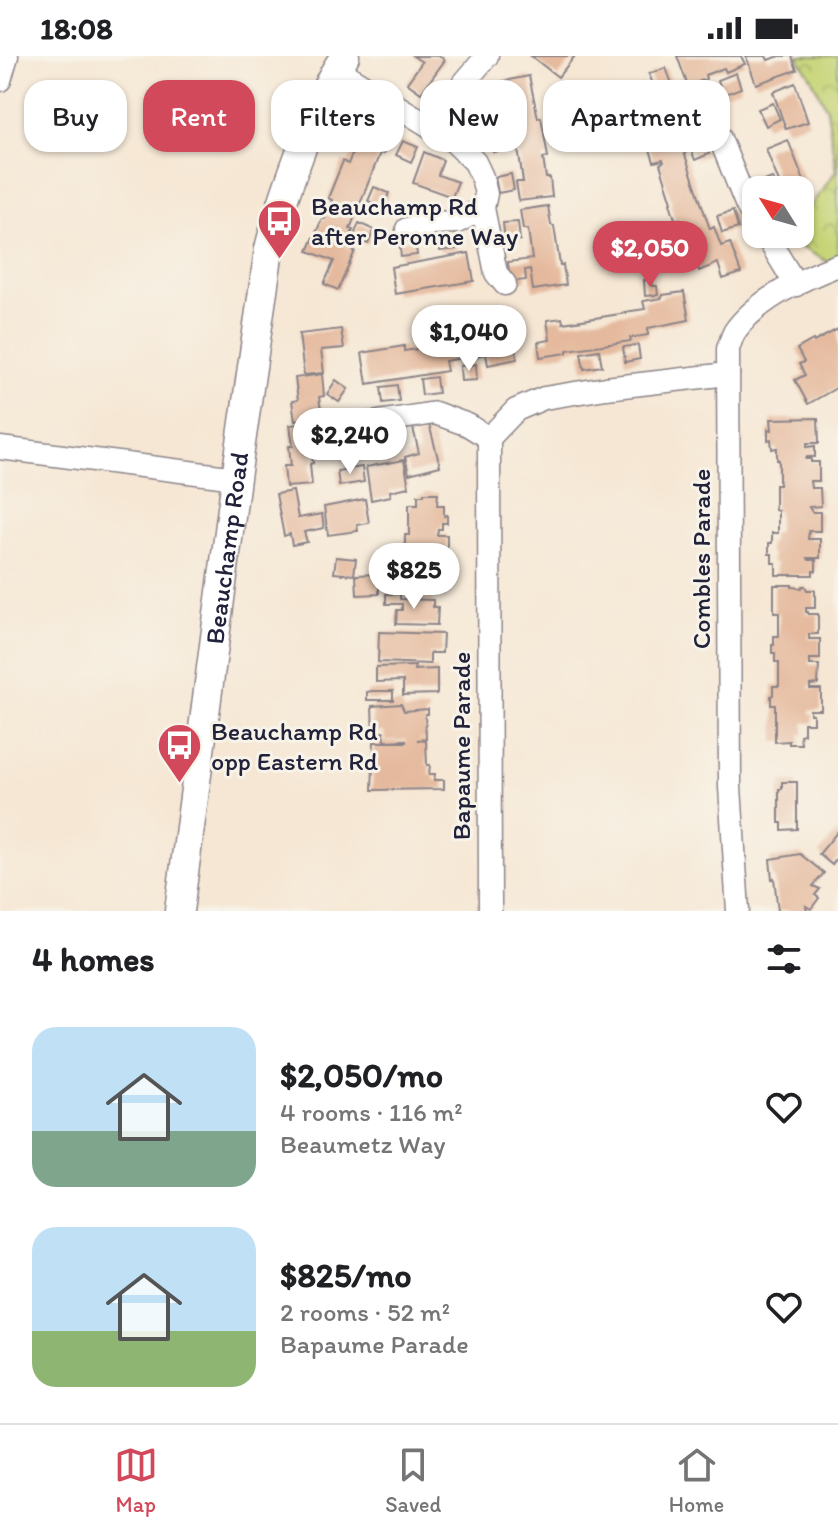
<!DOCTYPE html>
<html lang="en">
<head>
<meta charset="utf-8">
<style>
  body { margin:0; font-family:Itim,sans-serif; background:#f2f2f2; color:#202124; height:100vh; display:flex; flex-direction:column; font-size:30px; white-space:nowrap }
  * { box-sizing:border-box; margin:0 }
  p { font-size:26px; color:#757577 }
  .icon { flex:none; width:44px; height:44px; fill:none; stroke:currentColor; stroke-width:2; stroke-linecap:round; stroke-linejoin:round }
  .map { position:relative; height:855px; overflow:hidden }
  .details { display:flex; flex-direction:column; background:#fff; flex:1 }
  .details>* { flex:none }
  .hud { position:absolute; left:24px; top:24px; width:790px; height:72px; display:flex; gap:16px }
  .needle { width:52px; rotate:307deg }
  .controls { position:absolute; left:742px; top:120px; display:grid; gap:16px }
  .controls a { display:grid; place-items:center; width:72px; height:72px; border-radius:16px; background:#fff; box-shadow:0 2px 6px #0004; font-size:40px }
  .price { position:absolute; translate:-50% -68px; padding:0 18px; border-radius:28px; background:#fff; color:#222; font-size:26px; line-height:52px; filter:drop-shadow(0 2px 4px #0008) }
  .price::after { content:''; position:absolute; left:50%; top:48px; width:24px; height:18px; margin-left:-12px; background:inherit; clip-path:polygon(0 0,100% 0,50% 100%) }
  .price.selected { background:#d1495b; color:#fff }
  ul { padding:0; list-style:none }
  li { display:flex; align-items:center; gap:24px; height:200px; padding:0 32px }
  li span { display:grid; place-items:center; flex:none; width:224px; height:160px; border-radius:24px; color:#555 }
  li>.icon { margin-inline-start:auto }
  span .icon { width:96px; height:96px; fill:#fffc; stroke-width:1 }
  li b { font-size:34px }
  h2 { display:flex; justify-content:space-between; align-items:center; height:96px; padding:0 32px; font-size:34px }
  .chip { padding:0 28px; border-radius:24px; background:#fff; box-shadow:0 2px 6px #0004; font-size:28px; line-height:72px }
  .chip.selected { background:#d1495b; color:#fff }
  .status { display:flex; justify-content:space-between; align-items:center; height:56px; padding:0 40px; background:#fff; direction:ltr }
  .status svg { height:22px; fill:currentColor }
  .menu { display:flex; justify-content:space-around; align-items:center; height:112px; border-top:2px solid #e0e0e0; background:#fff; font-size:22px; color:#757577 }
  .menu a { display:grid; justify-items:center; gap:4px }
  .menu .selected { color:#d1495b }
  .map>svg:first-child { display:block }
  .park { fill:url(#park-crowns); stroke:#747b58; stroke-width:2 }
  .building { fill:#e5b99d }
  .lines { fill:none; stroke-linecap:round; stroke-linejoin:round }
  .minor-casing { stroke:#8c8488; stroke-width:25 }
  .major-casing { stroke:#8c8488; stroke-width:31 }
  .minor { stroke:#fff; stroke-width:22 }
  .major { stroke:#fff; stroke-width:28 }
  .labels { text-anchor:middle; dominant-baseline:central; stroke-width:6; stroke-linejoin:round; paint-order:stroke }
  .poi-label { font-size:26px; fill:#22223b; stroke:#f7f3e8; text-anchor:start }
  .street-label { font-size:26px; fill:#22223b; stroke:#f7f3e8 }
</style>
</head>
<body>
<div class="status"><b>18:08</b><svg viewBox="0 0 49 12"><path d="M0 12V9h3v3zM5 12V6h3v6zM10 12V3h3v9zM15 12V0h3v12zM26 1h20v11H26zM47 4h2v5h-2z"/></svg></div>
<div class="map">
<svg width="838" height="855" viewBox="0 0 838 855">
  <defs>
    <pattern id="park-crowns" width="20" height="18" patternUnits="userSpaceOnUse" patternTransform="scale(2)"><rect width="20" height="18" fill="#c6d476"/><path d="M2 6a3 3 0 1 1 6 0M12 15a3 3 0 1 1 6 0" fill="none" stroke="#aab667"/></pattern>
  </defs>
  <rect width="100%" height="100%" fill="#f7f3e8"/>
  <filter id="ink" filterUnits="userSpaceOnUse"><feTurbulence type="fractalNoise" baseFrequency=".0125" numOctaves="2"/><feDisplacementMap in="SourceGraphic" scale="16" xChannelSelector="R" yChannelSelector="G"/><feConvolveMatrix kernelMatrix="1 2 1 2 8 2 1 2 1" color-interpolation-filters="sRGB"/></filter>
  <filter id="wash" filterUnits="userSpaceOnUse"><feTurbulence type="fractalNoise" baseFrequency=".006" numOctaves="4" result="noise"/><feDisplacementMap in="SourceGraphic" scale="32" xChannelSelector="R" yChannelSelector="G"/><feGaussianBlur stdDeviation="1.8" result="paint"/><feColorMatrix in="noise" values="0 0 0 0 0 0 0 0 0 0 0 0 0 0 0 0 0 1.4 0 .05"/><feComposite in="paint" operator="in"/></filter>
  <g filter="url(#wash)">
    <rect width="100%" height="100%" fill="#f6e7d4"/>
    <path class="park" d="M797 0H838V209L835 210 786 183 790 178H800V164L836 115 827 53 811 21Z"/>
    <g id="blocks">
      <g class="building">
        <path d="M413 0H440L445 4 421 37 407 27 422 6Z"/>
        <path d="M531 0H575L558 21Z"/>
        <path d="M677 0H741L745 8 726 16 724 12 705 19 706 23 688 30Z"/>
        <path d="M746 0H766L768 4 780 0H792L797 14 756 28Z"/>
        <path d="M666 12 683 56 639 72 632 53 659 43 649 18Z"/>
        <path d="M736 17 741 32 723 39 718 24Z"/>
        <path d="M529 20 538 62 541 61 548 101 543 102 546 122H550L552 141 519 145 516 126H523L520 105 510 46 504 47 500 26Z"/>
        <path d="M795 27 808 66 786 73 773 36Z"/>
        <path d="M773 47 780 63 766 70 758 53Z"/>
        <path d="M692 55 699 72 686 78 677 61Z"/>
        <path d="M359 68 390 80 383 98 380 97 350 173 353 174 346 191 355 195 338 234 324 228 334 205 308 195 322 163H325L332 144 328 142 343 105 348 108 356 88 351 86Z"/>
        <path d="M680 76 686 96H684L710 173 714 171 721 190 730 187 741 217 723 223 718 207 699 215 681 163H675L670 147 672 146 660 108 664 106 663 104 654 106 648 87Z"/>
        <path d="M507 77 509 93 493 96 491 80Z"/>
        <path d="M702 80 709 98 695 104 688 86Z"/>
        <path d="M788 84 810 140 800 144V134H782L766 93Z"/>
        <path d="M403 85 418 91 411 106 396 99Z"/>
        <path d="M424 96 443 104 438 119 458 126 452 141 413 127Z"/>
        <path d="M511 118 514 134 498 137 495 121Z"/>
        <path d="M772 122 777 134H758L756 128Z"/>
        <path d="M374 131 389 137 383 152 368 145Z"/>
        <path d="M548 150 551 169 554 170 560 209H563L566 229 533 234 530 213 525 214 526 224 510 226 508 206 532 203 528 173H523L520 154Z"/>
        <path d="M733 155 738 172 722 177 717 160Z"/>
        <path d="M518 166 520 184 505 185 503 167Z"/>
        <path d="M359 167 374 174 368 188 353 182Z"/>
        <path d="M455 177 456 193 440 195 439 179Z"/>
        <path d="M415 183 417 199 401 201 399 185Z"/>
        <path d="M469 197 474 225 395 238 391 211Z"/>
        <path d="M644 224H652L653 230H657L658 239 645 240Z"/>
        <path d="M684 236 689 264 648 272V279L630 282 631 285 567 294V297L540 301 538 286 550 284 547 264 562 262 563 267 626 257 625 256 645 253 643 245 662 242 663 239Z"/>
        <path d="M498 266 501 286 514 284 517 303 488 309 486 298 445 305 447 315 367 328 362 297 404 290V295L443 289 442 281 482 275 481 269Z"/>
        <path d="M341 273 344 292 321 294 324 317 304 319 299 278Z"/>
        <path d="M838 273V331L808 348 795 324 805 319 799 308 804 306 797 293 813 284 814 286Z"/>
        <path d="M638 289 640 303 625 306 623 291Z"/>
        <path d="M599 294 602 310 584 313 581 297Z"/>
        <path d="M476 308 477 324 461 325 460 310Z"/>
        <path d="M322 318 324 340 319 341 322 361 295 365 292 345 298 344 295 322Z"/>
        <path d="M436 321 438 337 422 339 420 323Z"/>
        <path d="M336 324 348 333 339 346 327 338Z"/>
        <path d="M397 329 399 345 383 347 381 331Z"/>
        <path d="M818 362 819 387H807V391L815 390V401H807L806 403H811V406H819V425H810L811 432H820L821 450 809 451 812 456H820V475H809L808 483H820V502H808L809 504H816V515H813V519H776V507H772V498H769V487H772V477H778V455L775 454V429H779V404H777V392L772 393 771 383 768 384V373L772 374 771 363Z"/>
        <path d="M313 366 316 386 311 387 313 407 310 408 312 429 286 431 284 410H291L289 390H293L290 369Z"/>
        <path d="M429 368 440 410 409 418 405 401 419 397 413 372Z"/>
        <path d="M333 373 345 382 336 395 324 387Z"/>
        <path d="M388 377 392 393 375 397 371 380Z"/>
        <path d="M404 404 409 431 390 435 391 440 371 444 366 411Z"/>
        <path d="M362 411 364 426 339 430 337 415Z"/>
        <path d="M293 435 298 462 322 458 324 472 304 476 307 486 292 489 290 478 284 480 276 438Z"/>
        <path d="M424 437H438L437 449H444V460L447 459V467H442V473H438L437 479H447V499L416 498V493H405V479H409V448H418V439H424Z"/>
        <path d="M365 443 369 467 357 469 358 475 328 479 324 451Z"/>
        <path d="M336 501 356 503 354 519 334 517Z"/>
        <path d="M400 503H444L443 536H415V528H410V517H400Z"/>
        <path d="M379 518V538L357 539 356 519Z"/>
        <path d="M774 529H792V531L802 532V530H805L807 534H815V552H806V556H808V558H818V578H809V583H820V603H810V609H819L818 628 810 629V633H821V654H810V658H813V667H804V678L800 679 801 688H789V685L775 686V649H771V640L773 639V630H779V606H775V597H772V589H774V580H779V557H774Z"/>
        <path d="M386 538H400V543L433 544V551H438L437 569 396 568 397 554H402V548H386Z"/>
        <path d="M379 576 443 578 442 597H430V608L378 606Z"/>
        <path d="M415 610 414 614 437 613V638L403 639V625L376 626V611Z"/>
        <path d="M372 635H393V644H367V636Z"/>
        <path d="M401 648 404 655 428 653V658H425L426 683 417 684 426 685 427 709H430L429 718H435L434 724H444V733L372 734 374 686H406V684L385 685 384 676H373L372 650Z"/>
        <path d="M782 726H797V773L782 774V767H779V733H782Z"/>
        <path d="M838 775V805L836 803 832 809 819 798Z"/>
        <path d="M800 798 824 817 813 830 820 833 815 839 819 842 811 853 806 850 807 855H778L774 822 772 823 770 803Z"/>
      </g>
    </g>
  </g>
  <g filter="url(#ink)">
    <use href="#blocks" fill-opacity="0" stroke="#8c8488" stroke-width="2"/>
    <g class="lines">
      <defs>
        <g id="minor">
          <path d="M336 13 451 83 475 106 482 121 486 138 483 152 457 166 434 167 407 173"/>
          <path d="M0 24 7 0"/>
          <path d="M428 69 487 0"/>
          <path d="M719 80 747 150 756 164"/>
          <path d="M483 152 496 217 505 228"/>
          <path d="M765 178 796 229"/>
          <path d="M371 367 435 357 468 369 489 382"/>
          <path d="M489 382 490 855"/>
          <path d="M489 382 516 354 544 342 606 332 728 318"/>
          <path d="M0 392 236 422"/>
          <path d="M738 855 730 731 728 293C730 287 732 280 735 275 758 243 802 223 838 209"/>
        </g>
        <g id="major">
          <path id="s1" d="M179 855 236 422 269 193C277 160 288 129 300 97 312 64 324 30 345 0"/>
        </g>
      </defs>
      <use href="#minor" class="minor-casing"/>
      <use href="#major" class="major-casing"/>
      <use href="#minor" class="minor"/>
      <use href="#major" class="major"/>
    </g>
  </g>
  <defs>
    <symbol id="bus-pin" viewBox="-11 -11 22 30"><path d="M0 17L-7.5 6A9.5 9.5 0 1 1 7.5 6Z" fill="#d1495b" stroke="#f7f3e8"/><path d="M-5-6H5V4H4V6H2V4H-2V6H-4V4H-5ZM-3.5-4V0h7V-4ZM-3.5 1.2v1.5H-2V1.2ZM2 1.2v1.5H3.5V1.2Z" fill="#fff"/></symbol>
  </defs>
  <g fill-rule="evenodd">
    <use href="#bus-pin" x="254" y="140" width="51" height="69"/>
    <use href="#bus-pin" x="154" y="664" width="51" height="69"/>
  </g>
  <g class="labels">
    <g class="poi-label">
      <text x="311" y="150">Beauchamp Rd<tspan x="311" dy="30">after Peronne Way</tspan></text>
      <text x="211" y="675">Beauchamp Rd<tspan x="211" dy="30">opp Eastern Rd</tspan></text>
    </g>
    <g class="street-label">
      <text stroke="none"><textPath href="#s1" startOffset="366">Beauchamp Road</textPath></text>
      <text transform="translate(701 503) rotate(-90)">Combles Parade</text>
      <text transform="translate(461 690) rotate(-90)">Bapaume Parade</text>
    </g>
  </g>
</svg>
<div class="controls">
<a><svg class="needle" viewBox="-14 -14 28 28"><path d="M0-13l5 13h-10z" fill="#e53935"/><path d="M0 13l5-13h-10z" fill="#757577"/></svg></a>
</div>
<b class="price selected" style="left:650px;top:233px">$2,050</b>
<b class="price" style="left:469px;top:317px">$1,040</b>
<b class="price" style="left:350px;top:420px">$2,240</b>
<b class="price" style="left:414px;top:555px">$825</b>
<div class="hud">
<a class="chip">Buy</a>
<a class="chip selected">Rent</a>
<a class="chip">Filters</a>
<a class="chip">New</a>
<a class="chip">Apartment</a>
</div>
</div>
<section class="details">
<h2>4 homes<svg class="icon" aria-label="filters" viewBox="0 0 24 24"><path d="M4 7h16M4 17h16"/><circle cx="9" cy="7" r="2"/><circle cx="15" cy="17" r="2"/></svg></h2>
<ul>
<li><span style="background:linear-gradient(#bfe0f5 65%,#7fa58c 0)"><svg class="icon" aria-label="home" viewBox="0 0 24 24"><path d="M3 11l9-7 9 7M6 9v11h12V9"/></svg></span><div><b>$2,050/mo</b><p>4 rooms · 116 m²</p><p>Beaumetz Way</p></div><svg class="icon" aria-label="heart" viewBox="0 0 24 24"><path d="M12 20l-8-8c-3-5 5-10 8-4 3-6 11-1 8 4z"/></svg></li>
<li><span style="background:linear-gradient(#bfe0f5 65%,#8fb573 0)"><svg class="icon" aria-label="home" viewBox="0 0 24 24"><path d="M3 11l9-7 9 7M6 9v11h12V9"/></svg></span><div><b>$825/mo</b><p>2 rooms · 52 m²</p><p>Bapaume Parade</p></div><svg class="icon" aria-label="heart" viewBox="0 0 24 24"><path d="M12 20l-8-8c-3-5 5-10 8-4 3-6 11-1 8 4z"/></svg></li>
</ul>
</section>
<nav class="menu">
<a class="selected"><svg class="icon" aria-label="map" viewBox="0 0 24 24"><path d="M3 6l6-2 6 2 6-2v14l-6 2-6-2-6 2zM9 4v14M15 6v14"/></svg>Map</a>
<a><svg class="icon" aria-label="saved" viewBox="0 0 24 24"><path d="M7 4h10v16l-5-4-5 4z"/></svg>Saved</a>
<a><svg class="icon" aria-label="home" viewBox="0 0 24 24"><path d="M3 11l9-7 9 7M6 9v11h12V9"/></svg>Home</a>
</nav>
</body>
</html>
